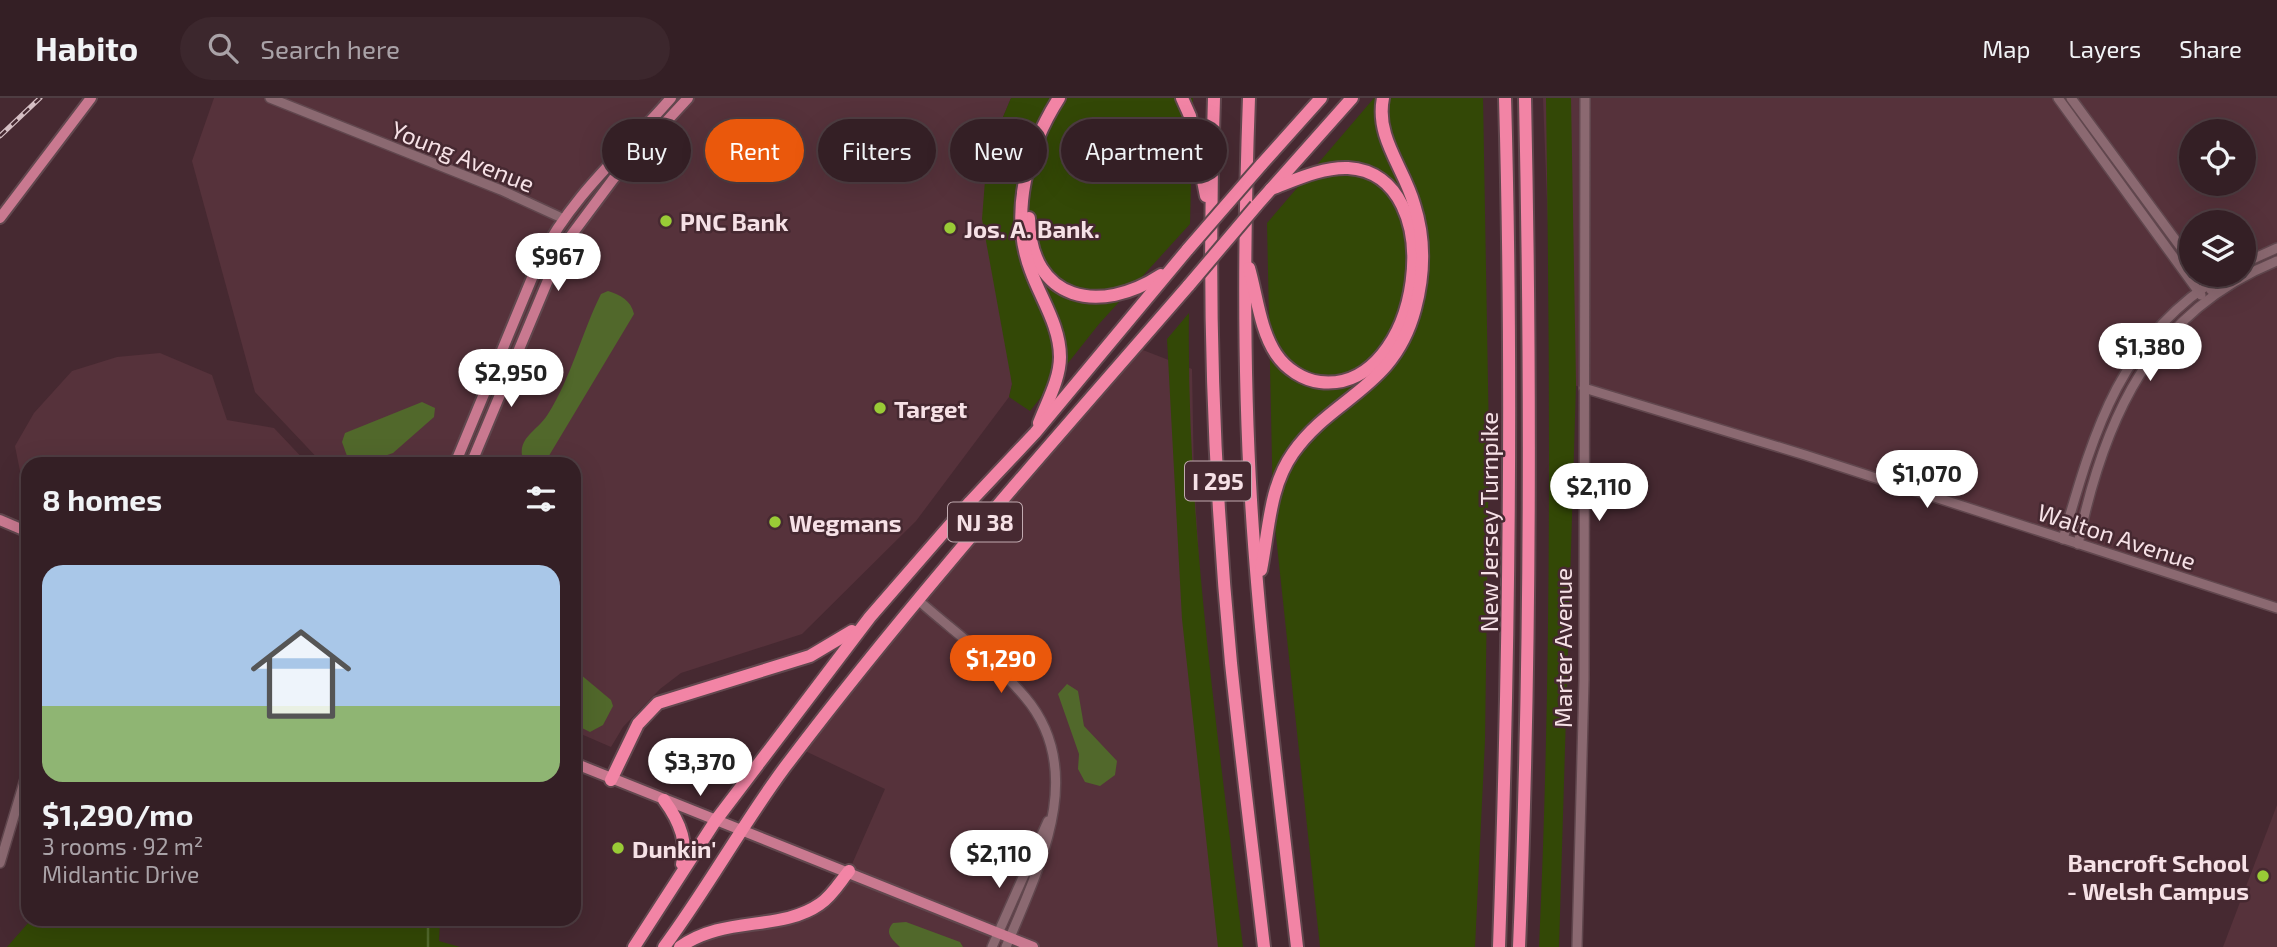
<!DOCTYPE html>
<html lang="en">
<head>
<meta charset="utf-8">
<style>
  body { margin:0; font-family:"Exo 2",sans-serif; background:#3c272d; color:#f1f3f6; height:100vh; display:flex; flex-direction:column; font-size:26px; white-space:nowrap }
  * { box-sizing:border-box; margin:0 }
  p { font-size:23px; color:#a9a2a7 }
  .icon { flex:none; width:38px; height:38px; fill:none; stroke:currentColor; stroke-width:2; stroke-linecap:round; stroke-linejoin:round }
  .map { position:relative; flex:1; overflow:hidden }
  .drawer { position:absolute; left:21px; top:359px; width:560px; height:469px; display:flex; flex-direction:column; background:#341f25; border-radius:21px; box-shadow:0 7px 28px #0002,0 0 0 2px #4e3d42 }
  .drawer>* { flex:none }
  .top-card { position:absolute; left:602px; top:21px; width:665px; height:63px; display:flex; gap:14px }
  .controls { position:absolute; left:2179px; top:21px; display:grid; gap:14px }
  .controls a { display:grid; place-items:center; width:77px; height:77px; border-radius:50%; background:#341f25; box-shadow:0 7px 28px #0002,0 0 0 2px #4e3d42; font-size:35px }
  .price { position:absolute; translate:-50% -60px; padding:0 16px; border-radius:24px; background:#fff; color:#222; font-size:23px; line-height:46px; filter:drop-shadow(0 2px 4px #0008) }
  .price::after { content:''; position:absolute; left:50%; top:42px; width:21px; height:16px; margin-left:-10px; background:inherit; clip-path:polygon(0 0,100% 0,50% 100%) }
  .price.on { background:#ea580c; color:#fff }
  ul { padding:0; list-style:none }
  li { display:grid; align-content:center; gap:14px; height:371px; padding:0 21px }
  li+li { border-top:2px solid #4e3d42 }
  li span { display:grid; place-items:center; height:217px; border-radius:21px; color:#555 }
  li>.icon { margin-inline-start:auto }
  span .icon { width:126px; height:126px; fill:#fffc; stroke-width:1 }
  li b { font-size:30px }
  h2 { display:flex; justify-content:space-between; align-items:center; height:84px; padding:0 21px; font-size:30px }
  .pill { padding:0 24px; border-radius:32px; background:#341f25; box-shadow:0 7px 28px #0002,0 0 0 2px #4e3d42; font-size:24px; line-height:63px }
  .pill.on { background:#ea580c; color:#fff }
  header { display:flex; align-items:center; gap:42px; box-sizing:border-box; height:98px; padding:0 35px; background:#341f25; border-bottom:2px solid #4e3d42 }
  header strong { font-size:33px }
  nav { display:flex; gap:38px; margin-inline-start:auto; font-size:24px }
  .search { width:490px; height:63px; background:#3c272d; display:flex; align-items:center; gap:18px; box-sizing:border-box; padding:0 24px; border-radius:38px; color:#a9a2a7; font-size:26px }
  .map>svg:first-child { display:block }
  .built { fill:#56323b; fill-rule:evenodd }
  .green { fill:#334806 }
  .water { fill:#51682b }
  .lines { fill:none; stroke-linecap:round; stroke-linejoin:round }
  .stream { stroke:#51682b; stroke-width:2.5 }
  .minor-casing { stroke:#61474e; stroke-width:12 }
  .major-casing { stroke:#61474e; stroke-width:14 }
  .highway-casing { stroke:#61474e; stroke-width:16 }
  .minor { stroke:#8b6971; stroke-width:9 }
  .major { stroke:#c97990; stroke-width:10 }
  .highway { stroke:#f284a5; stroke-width:12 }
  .rail-casing { stroke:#d5bfc4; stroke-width:5 }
  .rail { stroke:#462931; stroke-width:2.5; stroke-dasharray:8; stroke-linecap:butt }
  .highway-bridge-casing { stroke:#61474e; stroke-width:16; stroke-linecap:butt }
  .highway-bridge { stroke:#f284a5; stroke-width:12 }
  .poi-dot { fill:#99cb36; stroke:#462931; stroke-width:2.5 }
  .labels { text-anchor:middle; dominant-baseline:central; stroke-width:5; stroke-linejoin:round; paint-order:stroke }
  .shield { fill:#462931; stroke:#c1aab0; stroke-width:2 }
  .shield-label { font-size:23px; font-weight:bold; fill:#f6e1e6 }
  .street-label { font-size:24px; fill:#f6e1e6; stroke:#462931 }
  .poi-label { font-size:24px; font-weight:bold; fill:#f6e1e6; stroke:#462931; text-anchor:start }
</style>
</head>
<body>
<header>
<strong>Habito</strong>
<div class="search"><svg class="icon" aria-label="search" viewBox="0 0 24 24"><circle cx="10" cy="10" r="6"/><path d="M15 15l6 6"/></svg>Search here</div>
<nav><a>Map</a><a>Layers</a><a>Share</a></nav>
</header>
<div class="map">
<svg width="2277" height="849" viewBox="0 0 2277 849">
  <rect width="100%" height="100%" fill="#462931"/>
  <g class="built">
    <path d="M214 0H1011L987 57 1012 286 1009 299 916 423 802 536 681 575 660 591 623 629 611 649 574 633V366H323L255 294 192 63Z"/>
    <path d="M1543 0H2277V511L1644 306 1554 282ZM2191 33H2244V86H2191ZM2191 124H2244V177H2191Z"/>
    <path d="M1135 249 1192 271 1194 382 1205 560 1241 849H680L810 812 849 773 885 691 801 651Z"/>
    <path d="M160 255 212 277 227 322 274 330 308 366H28V384L20 373 15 348 34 315 72 273 117 259Z"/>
    <path d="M2277 707V849H2223Z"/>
  </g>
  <g class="green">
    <path d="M1011 0H1193L1190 126 1099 226 1030 313 1009 299 1012 286 982 121 987 57Z"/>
    <path d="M1374 0H1483L1489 343 1485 642 1475 849H1320L1273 410 1267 125Z"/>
    <path d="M1546 0H1571L1576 286 1559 849H1539C1552 566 1550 283 1546 0Z"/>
    <path d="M1189 215C1186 423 1219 641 1243 849H1218L1182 521 1167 241Z"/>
    <path d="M37 821H440L439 843 460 849H7L29 824Z"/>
  </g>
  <g class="water">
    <path d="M608 193C620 197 631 202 634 216L547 361 541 366H525C513 341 537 334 548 316 571 280 582 234 601 196Z"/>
    <path d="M422 304 435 310 434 319 393 355 362 366 347 358 342 344 345 335Z"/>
    <path d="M1033 546 1046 556 1037 567 1029 570 1016 560 1014 553 1020 547Z"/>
    <path d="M574 571 611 602 613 608 603 627 590 634 574 626Z"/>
    <path d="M1067 586 1078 593 1084 628 1117 663 1115 677 1100 688 1085 684 1078 671 1079 656 1058 596Z"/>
    <path d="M906 824 960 844 963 849H900C892 841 884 835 893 825Z"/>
  </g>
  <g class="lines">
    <path class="stream" d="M428 821V849"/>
    <defs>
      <g id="minor">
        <path d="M270 0 501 92 564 121"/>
        <path d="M2058 0 2201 197"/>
        <path d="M2071 0 2191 163"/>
        <path d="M2244 165 2277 150"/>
        <path d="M2201 177 2211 192"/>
        <path d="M1584 290 1805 357 2277 510"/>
        <path d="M2063 441C2094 333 2120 239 2223 177"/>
        <path d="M2078 446C2104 320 2151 214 2277 163"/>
        <path d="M918 502C953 533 995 563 1025 599 1089 674 1038 771 1006 849"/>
        <path d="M0 765 25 681 28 683"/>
        <path d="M992 849 1048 723"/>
        <path d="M1577 849 1584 582 1585 0"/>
      </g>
      <g id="major">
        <path d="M0 120 91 0"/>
        <path d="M455 366 539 163C570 99 625 53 671 0"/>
        <path d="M471 366 561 151 614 80 688 0"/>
        <path d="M0 422 28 434"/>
        <path d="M574 665 1033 849"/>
      </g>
      <g id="highway">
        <path d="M1182 0 1190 18 1206 98"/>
        <path d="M1214 0C1207 188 1213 378 1231 565 1241 660 1253 754 1264 849"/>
        <path d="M1249 0C1244 134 1243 268 1251 402 1260 551 1280 700 1297 849"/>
        <path d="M1261 67 1321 0"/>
        <path d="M1256 108 1352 0"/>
        <path d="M1029 120C1030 204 1100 217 1161 177"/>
        <path d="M1249 170C1257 198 1260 232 1276 256 1286 271 1303 282 1320 284 1422 296 1453 76 1348 70 1322 69 1295 82 1271 91"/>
        <path d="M1039 325C1047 304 1060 281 1060 259 1060 228 1041 201 1031 173 1009 116 1027 50 1059 0"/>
        <path d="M1261 472C1269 432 1269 389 1293 355 1333 298 1394 291 1415 211 1424 177 1425 140 1414 106 1404 70 1375 39 1383 0"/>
        <path d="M611 682 638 626 658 605 810 558 852 533"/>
        <path d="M664 702C678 721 689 743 682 766"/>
        <path d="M634 849 716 722 870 519 970 404 1035 335 1188 151"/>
        <path d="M664 849C707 791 742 727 785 669 911 502 1052 345 1189 187"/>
        <path d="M680 849C725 817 780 834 820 806 832 798 840 784 849 773"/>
        <path d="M1499 849C1509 566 1513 283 1505 0"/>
        <path d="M1519 849C1531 566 1531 283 1525 0"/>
      </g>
    </defs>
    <use href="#minor" class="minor-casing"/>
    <use href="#major" class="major-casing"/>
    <use href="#highway" class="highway-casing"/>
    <use href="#minor" class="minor"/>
    <use href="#major" class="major"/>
    <use href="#highway" class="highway"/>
    <defs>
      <path id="rail" d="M0 38 40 0"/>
    </defs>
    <use href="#rail" class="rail-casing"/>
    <use href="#rail" class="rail"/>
    <defs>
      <g id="highway-bridge">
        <path d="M1188 151 1261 67"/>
        <path d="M1189 187 1256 108"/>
      </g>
    </defs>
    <use href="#highway-bridge" class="highway-bridge-casing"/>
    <use href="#highway-bridge" class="highway-bridge"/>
  </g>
  <g class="poi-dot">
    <circle cx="666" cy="123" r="7"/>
    <circle cx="950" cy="130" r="7"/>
    <circle cx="880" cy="310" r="7"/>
    <circle cx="775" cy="424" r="7"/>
    <circle cx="618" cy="750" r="7"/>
    <circle cx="2263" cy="778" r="7"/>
  </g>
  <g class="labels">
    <g class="shield">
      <rect x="1185" y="363.5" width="66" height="39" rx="5"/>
      <rect x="948" y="404.5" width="74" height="39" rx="5"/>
    </g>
    <g class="shield-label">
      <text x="1218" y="383">I 295</text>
      <text x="985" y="424">NJ 38</text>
    </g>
    <g class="street-label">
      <text transform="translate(463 58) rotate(22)">Young Avenue</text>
      <text transform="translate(1488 424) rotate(-90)">New Jersey Turnpike</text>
      <text transform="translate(2117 438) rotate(18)">Walton Avenue</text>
      <text transform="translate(1562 550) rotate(-90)">Marter Avenue</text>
    </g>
    <g class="poi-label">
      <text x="680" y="123">PNC Bank</text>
      <text x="964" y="130">Jos. A. Bank.</text>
      <text x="894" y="310">Target</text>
      <text x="789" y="424">Wegmans</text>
      <text x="632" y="750">Dunkin'</text>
      <text x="2249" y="764" text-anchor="end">Bancroft School<tspan x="2249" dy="28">- Welsh Campus</tspan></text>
    </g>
  </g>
</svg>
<div class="controls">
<a><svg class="icon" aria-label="locate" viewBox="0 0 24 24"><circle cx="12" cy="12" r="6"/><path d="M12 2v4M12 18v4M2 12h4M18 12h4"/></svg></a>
<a><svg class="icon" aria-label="layers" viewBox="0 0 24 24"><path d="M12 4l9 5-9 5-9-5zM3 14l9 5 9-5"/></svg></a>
</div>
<b class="price" style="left:558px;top:195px">$967</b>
<b class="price" style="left:2150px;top:285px">$1,380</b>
<b class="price" style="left:511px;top:311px">$2,950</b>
<b class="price" style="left:1927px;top:412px">$1,070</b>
<b class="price" style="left:1599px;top:425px">$2,110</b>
<b class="price on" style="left:1001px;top:597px">$1,290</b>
<b class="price" style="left:700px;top:700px">$3,370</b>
<b class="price" style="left:999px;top:792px">$2,110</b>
<div class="top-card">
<a class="pill">Buy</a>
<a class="pill on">Rent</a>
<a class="pill">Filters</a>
<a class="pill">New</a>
<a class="pill">Apartment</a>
</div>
<section class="drawer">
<h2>8 homes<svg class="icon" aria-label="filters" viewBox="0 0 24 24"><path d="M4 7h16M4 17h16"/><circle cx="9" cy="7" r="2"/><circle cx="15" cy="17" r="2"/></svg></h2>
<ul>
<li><span style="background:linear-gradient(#a9c7e8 65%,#8fb573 0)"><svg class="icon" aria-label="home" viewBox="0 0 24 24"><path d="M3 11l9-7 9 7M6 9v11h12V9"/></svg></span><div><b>$1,290/mo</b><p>3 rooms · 92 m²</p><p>Midlantic Drive</p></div></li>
</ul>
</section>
</div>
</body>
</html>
